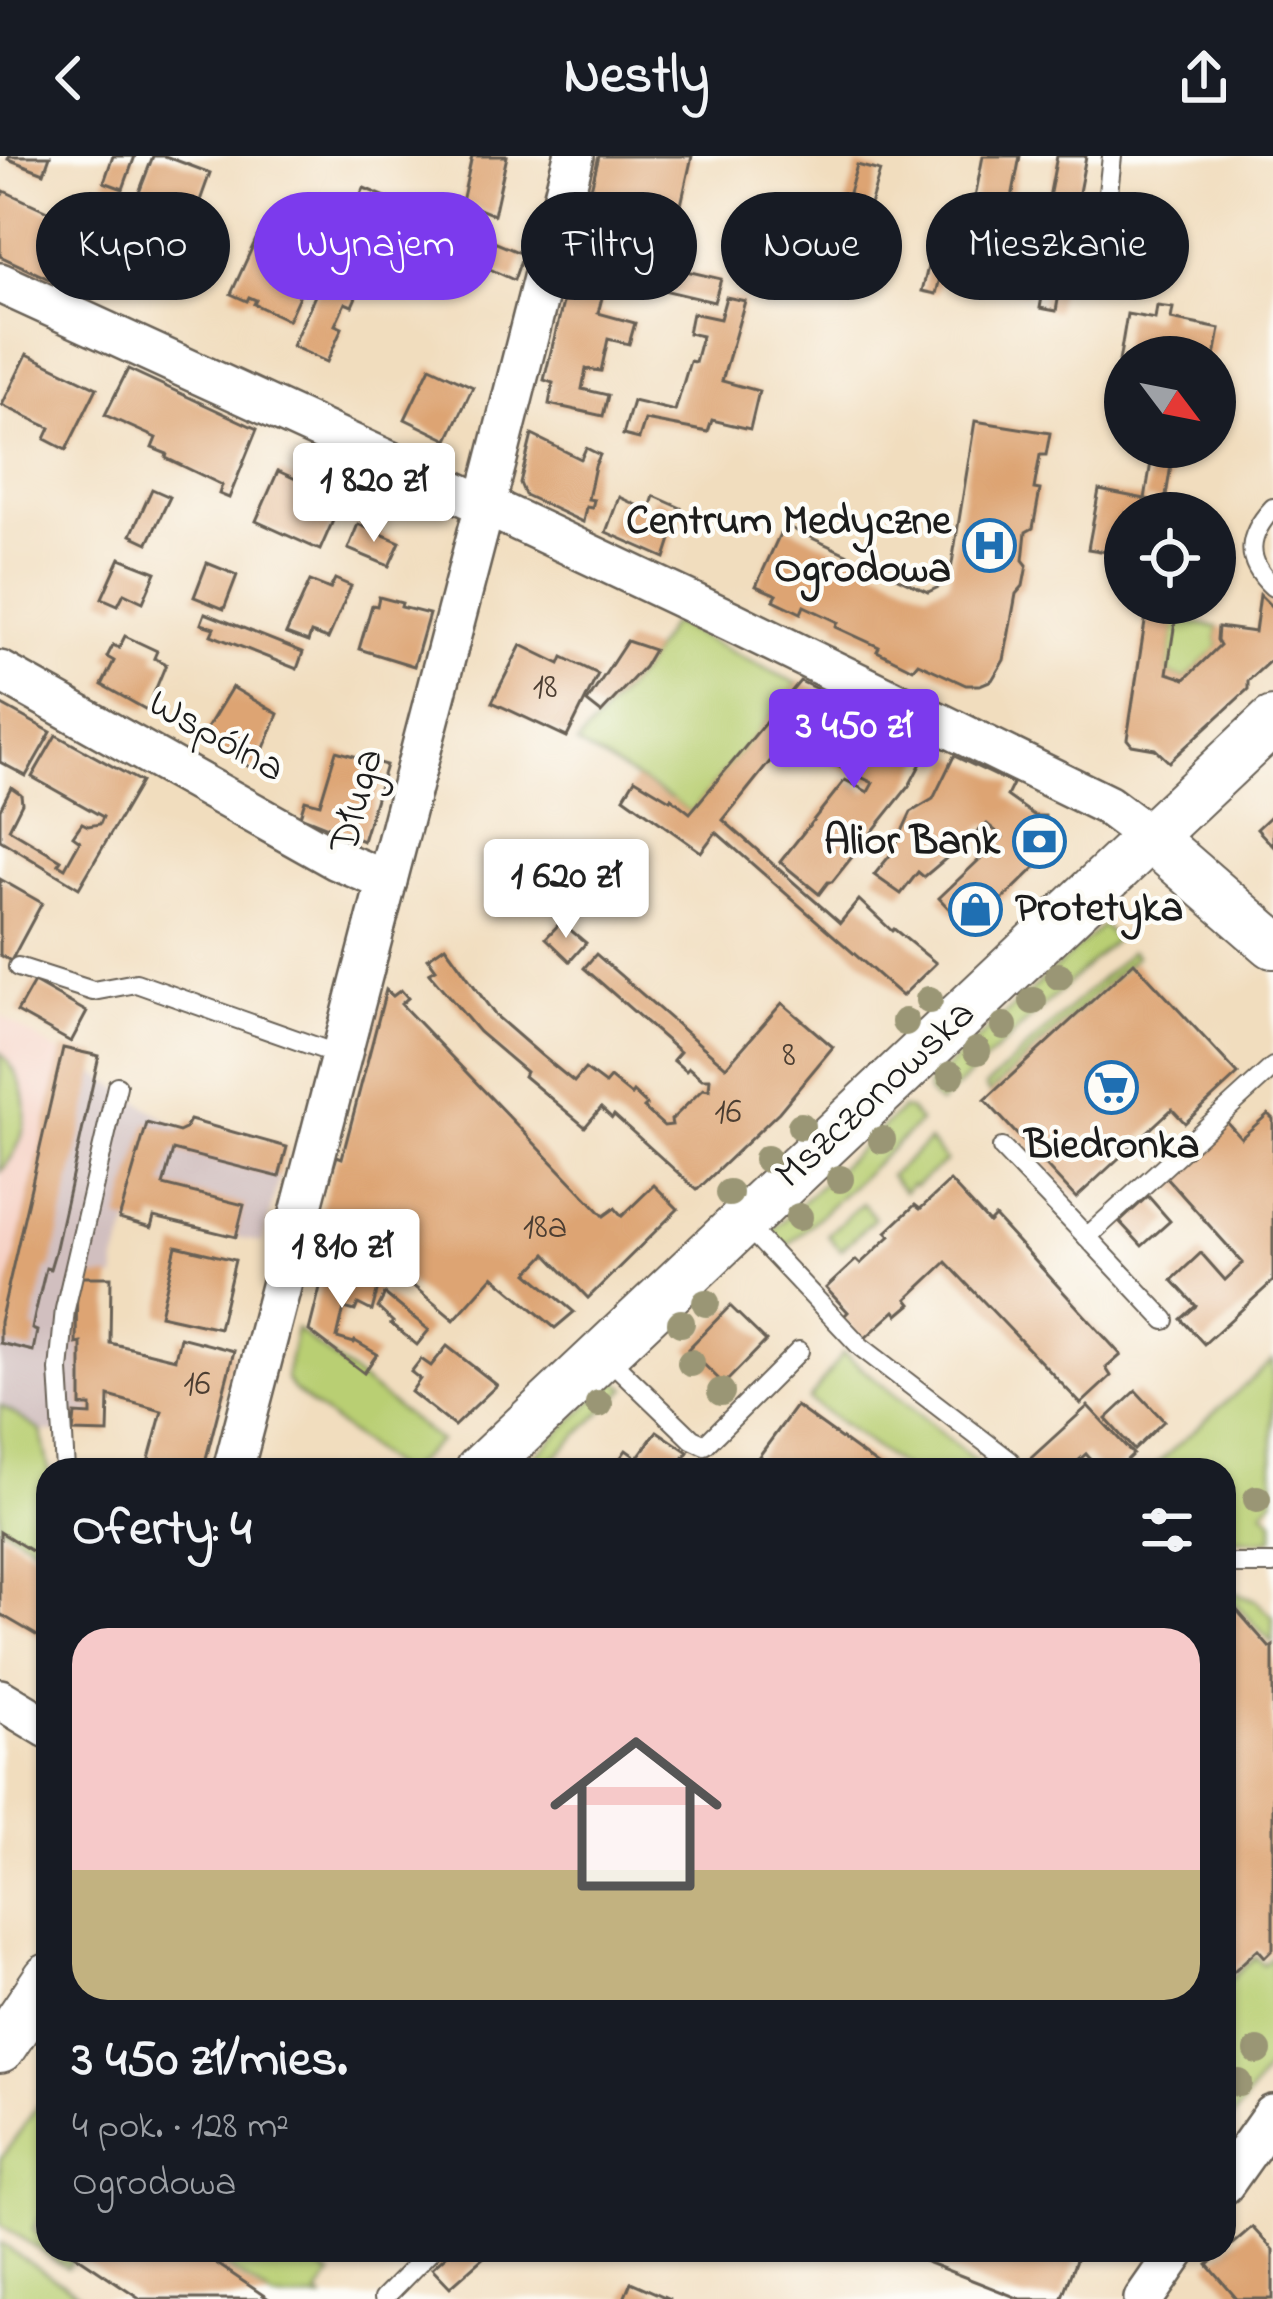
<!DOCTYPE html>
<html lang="pl">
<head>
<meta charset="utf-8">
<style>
  body { margin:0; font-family:"Indie Flower",sans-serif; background:#242831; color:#f1f3f6; height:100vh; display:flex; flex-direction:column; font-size:45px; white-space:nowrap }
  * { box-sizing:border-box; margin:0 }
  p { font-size:39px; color:#9ea1a6 }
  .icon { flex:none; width:66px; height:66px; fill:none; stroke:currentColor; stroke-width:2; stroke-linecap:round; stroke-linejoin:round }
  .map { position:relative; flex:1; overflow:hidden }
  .panel { position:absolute; left:36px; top:1302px; width:1200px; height:804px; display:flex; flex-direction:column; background:#171b24; border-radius:36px; box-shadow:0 3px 9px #0004 }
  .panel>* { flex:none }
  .top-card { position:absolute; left:36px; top:36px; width:1203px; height:108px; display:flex; gap:24px }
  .needle { width:78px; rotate:122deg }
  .tools { position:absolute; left:1104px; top:180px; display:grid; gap:24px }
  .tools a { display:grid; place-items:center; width:132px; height:132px; border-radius:50%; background:#171b24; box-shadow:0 3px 9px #0004; font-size:60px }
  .price { position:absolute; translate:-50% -102px; padding:0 27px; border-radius:12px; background:#fff; color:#222; font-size:39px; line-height:78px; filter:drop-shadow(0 3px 6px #0008) }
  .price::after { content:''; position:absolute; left:50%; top:72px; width:36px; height:27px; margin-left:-18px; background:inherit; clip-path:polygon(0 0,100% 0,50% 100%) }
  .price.on { background:#7c3aed; color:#fff }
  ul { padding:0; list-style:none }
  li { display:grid; align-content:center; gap:24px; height:636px; padding:0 36px }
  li+li { border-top:3px solid #363941 }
  li span { display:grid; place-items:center; height:372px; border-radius:36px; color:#555 }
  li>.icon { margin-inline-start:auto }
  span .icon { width:216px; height:216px; fill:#fffc; stroke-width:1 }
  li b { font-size:51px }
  h2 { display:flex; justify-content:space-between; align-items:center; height:144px; padding:0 36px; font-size:51px }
  .tag { padding:0 42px; border-radius:54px; background:#171b24; box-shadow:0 3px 9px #0004; font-size:42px; line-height:108px }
  .tag.on { background:#7c3aed; color:#fff }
  header { display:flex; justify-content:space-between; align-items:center; height:156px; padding:0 36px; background:#171b24; font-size:54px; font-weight:700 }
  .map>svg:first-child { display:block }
  .built { fill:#f6d1c5 }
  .industrial { fill:#d1bfbf }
  .green { fill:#b9cf73; stroke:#6a7648; stroke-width:3 }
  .building { fill:#dda473 }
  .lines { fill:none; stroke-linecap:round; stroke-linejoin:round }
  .service-casing { stroke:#676055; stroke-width:22 }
  .minor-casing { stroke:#676055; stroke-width:44 }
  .tertiary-casing { stroke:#676055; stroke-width:52 }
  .service { stroke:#fff; stroke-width:18 }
  .minor { stroke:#fff; stroke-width:39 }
  .tertiary { stroke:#fff; stroke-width:48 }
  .tree { fill:#9a9675 }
  .labels { text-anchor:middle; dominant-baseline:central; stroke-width:9; stroke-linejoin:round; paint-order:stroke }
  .number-label { font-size:36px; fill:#4c3e32 }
  .poi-label { font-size:42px; font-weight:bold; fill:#1c1c1c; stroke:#fdfcf7; text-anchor:end }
  .street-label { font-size:42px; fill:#1c1c1c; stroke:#fdfcf7 }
</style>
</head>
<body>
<header><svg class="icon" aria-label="back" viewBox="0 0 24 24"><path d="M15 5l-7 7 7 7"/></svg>Nestly<svg class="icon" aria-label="share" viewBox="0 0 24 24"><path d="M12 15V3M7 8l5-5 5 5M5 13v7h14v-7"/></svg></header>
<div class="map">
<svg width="1273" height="2143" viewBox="0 0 1273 2143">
  <rect width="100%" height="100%" fill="#fdfcf7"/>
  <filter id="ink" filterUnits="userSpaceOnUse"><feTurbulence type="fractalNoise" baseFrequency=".00833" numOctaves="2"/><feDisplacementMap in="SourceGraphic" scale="24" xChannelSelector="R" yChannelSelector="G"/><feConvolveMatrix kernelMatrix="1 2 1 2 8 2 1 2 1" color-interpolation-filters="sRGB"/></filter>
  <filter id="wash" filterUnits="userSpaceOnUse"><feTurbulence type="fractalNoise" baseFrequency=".004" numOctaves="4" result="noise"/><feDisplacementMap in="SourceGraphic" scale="48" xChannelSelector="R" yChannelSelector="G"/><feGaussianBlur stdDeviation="2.7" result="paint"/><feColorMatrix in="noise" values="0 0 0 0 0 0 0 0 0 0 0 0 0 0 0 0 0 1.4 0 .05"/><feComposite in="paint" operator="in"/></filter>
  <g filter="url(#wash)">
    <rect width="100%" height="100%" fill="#f1ddbe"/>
    <path class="built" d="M0 859 62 898 0 1166Z"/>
    <path class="industrial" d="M62 895 181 973H185L190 964 287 991 262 1087 155 1061 151 1072 130 1067 116 1104V1123H111L108 1277 0 1275V1166Z"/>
    <g class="green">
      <path d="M1175 465 1218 471 1217 484 1220 489 1185 523 1167 517Z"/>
      <path d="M671 467 798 528 690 657 672 643 577 588 644 511Z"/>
      <path d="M1103 769 1116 783 939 948 928 936V929Z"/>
      <path d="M1131 795 1136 800 989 937 985 931Z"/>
      <path d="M0 896C34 932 34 979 0 1016Z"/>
      <path d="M902 953 909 954 920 966 781 1096 762 1084Z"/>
      <path d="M929 985 946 1005 915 1030 912 1028 904 1036 890 1020Z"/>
      <path d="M862 1047 875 1062 841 1094 827 1079Z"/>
      <path d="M296 1173 439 1285 407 1314H397L293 1234 286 1222Z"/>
      <path d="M843 1197 986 1314H906L809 1244Z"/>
      <path d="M1273 1204V1343L1263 1354 1273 1364V1383L1258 1385 1224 1382V1314H1150Z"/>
      <path d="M616 1225 627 1232 541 1314H520L611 1227Z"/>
      <path d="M0 1249 41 1275 49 1314 48 1398 0 1369Z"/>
      <path d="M1231 1436 1256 1445 1273 1461 1272 1487 1235 1447 1224 1456V1437Z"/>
      <path d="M1273 1800V1905L1224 1974V1829L1256 1801 1263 1809Z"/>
      <path d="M48 1935V2050L33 2073 48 2084V2094H63L74 2101 67 2112 0 2068V2004Z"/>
      <path d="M0 2087 85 2143H0Z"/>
      <path d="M202 2094H293L331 2119 318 2139 323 2143H274Z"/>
    </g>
    <g id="blocks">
      <g class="building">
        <path d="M9 0H50L44 17 8 3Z"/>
        <path d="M113 0H135L123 33 104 26Z"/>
        <path d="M153 0H165L210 17 188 78 163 69 152 75 148 73 144 84 124 76Z"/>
        <path d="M472 0H507L494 59 462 46Z"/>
        <path d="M599 0H692L676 71 670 70 661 109 607 96 602 112 609 115 598 157 635 167 629 188 608 183 601 215 586 213 582 233 608 239 603 260 549 248 553 227 544 224Z"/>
        <path d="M983 0H1020L1005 79 969 73Z"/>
        <path d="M1057 0H1086L1069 88 1041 83Z"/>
        <path d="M857 9 880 15 854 103 832 96Z"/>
        <path d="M364 32 523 98 514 124 448 94 440 115 424 108 427 101 382 82 352 150 345 147 335 169 342 172 327 206 292 190Z"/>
        <path d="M4 35 86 73 60 128 0 100V43Z"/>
        <path d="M936 79 950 82 936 138 922 135Z"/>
        <path d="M257 81 314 107 288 164 254 148 256 144 249 141 247 145 231 138Z"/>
        <path d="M968 93 1033 105 1027 138 962 126Z"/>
        <path d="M1049 103 1065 105 1056 155 1040 152Z"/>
        <path d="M665 110 721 123 714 146 659 133Z"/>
        <path d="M726 141 745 145 722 225 759 235 750 273 712 264 708 276 645 264 639 283 623 279 633 245 675 255 690 205 695 206 702 180 688 177 692 157 720 163Z"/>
        <path d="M1157 150 1173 152 1171 163 1220 173 1215 201H1125V219L1117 218 1127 158 1155 163Z"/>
        <path d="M27 198 97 232 66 294 45 283 50 272 2 249Z"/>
        <path d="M430 211 473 231 448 284 405 263Z"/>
        <path d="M128 213 257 273 229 342 219 338 222 329 166 302 167 298 152 292 156 282 105 259Z"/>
        <path d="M975 265 1050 277 1046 299H1040L1034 333 1040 334 1033 372 1026 376 1023 404 1027 409 1023 430 1016 438 1004 504 992 524 980 529H966L918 507 913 513 877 495 879 491 836 471 838 466 804 450 801 457 774 444 777 439 756 430 784 369 928 436 949 426Z"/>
        <path d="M532 279 581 303 586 292 600 299 595 310 588 343 594 344 592 352 586 351 583 366 525 339 520 327Z"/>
        <path d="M1152 300 1172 303 1165 346 1145 343Z"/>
        <path d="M278 315 342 344 320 394 256 365Z"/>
        <path d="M152 333 170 341 148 387 131 379Z"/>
        <path d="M1099 334 1145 343 1143 357H1125V399L1088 393Z"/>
        <path d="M654 340 681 352 665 402 606 376 619 341 649 355Z"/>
        <path d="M358 368 400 386 389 410 348 393Z"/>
        <path d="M120 402 156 416 143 446 124 437 118 449 102 442Z"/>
        <path d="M207 407 237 419 224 453 194 441Z"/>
        <path d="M335 423 351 430 328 483 311 477 308 486 286 478 310 425 330 433Z"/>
        <path d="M1260 439 1273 452V502L1248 525V533L1169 606 1155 593 1132 589 1127 583 1148 447H1178L1167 517 1185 523 1220 489 1217 484 1218 471 1255 476Z"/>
        <path d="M379 441 402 447 401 451 429 458 414 510 359 493 372 449 377 450Z"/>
        <path d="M205 457 303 496 297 513 211 479 214 472 201 468Z"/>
        <path d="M125 480 157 495 154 502 166 508 147 554 102 529 114 505 107 501 113 489 119 492Z"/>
        <path d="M627 485 654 494 644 511 601 557 587 546Z"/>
        <path d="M521 489 560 508 563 501 598 518 567 581 492 546Z"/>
        <path d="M800 525 825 537 723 664 840 767 859 744 892 775 894 773 936 807 902 840 716 676 701 696 624 641 635 623 670 644 671 642 690 657Z"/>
        <path d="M232 531 278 558 255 614 200 584Z"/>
        <path d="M838 543 931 588 909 630 832 726H828L819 738 780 706 845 624 868 636 873 627 811 597Z"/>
        <path d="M0 548 51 576 26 620 0 606Z"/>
        <path d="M56 579 141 626 79 732 0 684V653L11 631 21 638 22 647 9 673 61 704 58 708 65 712 80 685 73 680 82 667 88 670 100 668 103 661 32 621Z"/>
        <path d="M336 595 386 609 363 685 300 660 305 644 320 648Z"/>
        <path d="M954 600 1013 628 1007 640 1035 660H1045L1046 678 1050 679 1049 698 970 775 939 742 1003 681 987 668 924 721 918 716 901 738 874 719 892 697 911 656 933 643Z"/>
        <path d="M1273 658V690L1257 673Z"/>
        <path d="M0 723 42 747 11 805 0 799Z"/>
        <path d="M561 766 586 787 570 805 546 782Z"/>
        <path d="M445 790 495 859 541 899 574 926 585 913 605 928 610 922 631 939 633 936 647 949 644 952 664 970 672 969 671 964 703 933 709 934 710 923H702L689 912 686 915 673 904 680 896 584 812 596 798 726 911 782 847 833 891 779 956 697 1034 614 959 612 962 601 952 585 971 524 920 526 916 479 876 429 817 436 813 428 802Z"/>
        <path d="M1134 806 1238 918 1185 967 1172 953 1076 1042 985 944Z"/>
        <path d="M34 826 87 856 71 886 17 856Z"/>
        <path d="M386 834 393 840 401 834 408 842 401 848 604 1060 615 1052 622 1060 654 1029 678 1053 588 1142 546 1098 528 1117 574 1156 555 1172 493 1120 454 1164 357 1083 355 1085 320 1057 337 1000 342 1002Z"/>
        <path d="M63 892 99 900 55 1096 50 1113 46 1112 35 1158 32 1173 37 1175 33 1195 0 1187V1166Z"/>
        <path d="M1268 958 1273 963V1125L1204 1188 1181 1163 1196 1150 1172 1124 1201 1097 1225 1124 1243 1107 1165 1020 1225 964 1241 982Z"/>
        <path d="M190 964 287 991 279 1021 173 994 163 1029 244 1049 236 1081 154 1061 151 1072 119 1063 147 967 179 976 185 973Z"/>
        <path d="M950 1025 989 1067 995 1061 1121 1199 1106 1212 1111 1220 1081 1248 946 1106 907 1143 911 1148 898 1159 895 1155 863 1184 842 1162 848 1156 826 1132 856 1104 860 1108 890 1080 886 1076 915 1049 920 1053Z"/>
        <path d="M1148 1040 1170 1065 1142 1090 1120 1066Z"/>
        <path d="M176 1090 235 1104 219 1172 160 1159Z"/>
        <path d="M328 1100 378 1132 372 1155 358 1148 355 1155 344 1152 337 1182 354 1187 355 1185 377 1198 364 1217 309 1175Z"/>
        <path d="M77 1121H111L110 1187 175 1203 180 1181 234 1195 203 1314H146L162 1255 109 1240 108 1277 73 1276 75 1258 91 1259V1250H81V1187L76 1188Z"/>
        <path d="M385 1138 429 1174 417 1189 391 1168 393 1166 378 1152Z"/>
        <path d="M730 1150 766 1185 724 1228 688 1193Z"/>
        <path d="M447 1190 497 1229 454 1270 411 1236 420 1223 411 1216 421 1203 431 1210Z"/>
        <path d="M1136 1235 1164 1265 1134 1294 1106 1263Z"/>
        <path d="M796 1250 885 1314H773L757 1303Z"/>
        <path d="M1088 1250 1133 1298 1116 1314H1100L1086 1298 1068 1314H1018Z"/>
        <path d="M657 1275 688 1296 675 1314H612L626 1294 637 1302Z"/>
        <path d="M0 1376 48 1405V1486L0 1458Z"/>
        <path d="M1234 1451 1270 1492 1273 1490V1793L1265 1801 1258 1793 1224 1824V1460Z"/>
        <path d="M1252 2071 1273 2094V2143H1237L1208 2109Z"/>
        <path d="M68 2094H197L269 2143H141Z"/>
        <path d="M452 2094H492L450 2131 432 2112Z"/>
        <path d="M896 2094H1080L1061 2143H1020Z"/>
        <path d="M631 2126 670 2143H624Z"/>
      </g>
    </g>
  </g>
  <g filter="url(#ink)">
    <use href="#blocks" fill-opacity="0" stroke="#676055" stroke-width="3"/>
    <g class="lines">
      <defs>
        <g id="service">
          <path d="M1100 111 1112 0"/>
          <path d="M1273 352C1247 380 1244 404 1273 431"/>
          <path d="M18 811 93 835 136 827 325 894 341 896"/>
          <path d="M1002 992 1087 1081"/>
          <path d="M743 1066 861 1191 1010 1305"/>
          <path d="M1165 1164 1087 1081 1273 911"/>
          <path d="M603 1197 692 1283 705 1289 799 1195"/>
          <path d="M65 1314 59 1214 65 1153 117 930"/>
          <path d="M1224 1408H1273"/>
          <path d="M383 2143 431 2094"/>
        </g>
        <g id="minor">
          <path d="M0 127 485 349 731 465 1107 649 1150 681"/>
          <path d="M0 515 337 704 387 725"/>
          <path d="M233 1314 496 307 574 0"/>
          <path d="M0 1543 48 1572"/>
          <path d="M1224 2028 1273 1959"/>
          <path d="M1144 2143 1178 2094"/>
        </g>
        <g id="tertiary">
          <path d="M1150 681 1273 788"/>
          <path d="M480 1314 1273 565"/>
          <path d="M0 1893 48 1822"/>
        </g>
      </defs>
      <use href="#service" class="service-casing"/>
      <use href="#minor" class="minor-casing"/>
      <use href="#tertiary" class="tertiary-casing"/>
      <use href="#service" class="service"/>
      <use href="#minor" class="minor"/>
      <use href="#tertiary" class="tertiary"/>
    </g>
    <g class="tree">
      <circle cx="1059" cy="820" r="14"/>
      <circle cx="929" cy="844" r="14"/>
      <circle cx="1033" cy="845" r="14"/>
      <circle cx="905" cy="866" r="14"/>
      <circle cx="1004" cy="870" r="14"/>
      <circle cx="977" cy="895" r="14"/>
      <circle cx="951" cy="919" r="14"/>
      <circle cx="801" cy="970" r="14"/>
      <circle cx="882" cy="984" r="14"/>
      <circle cx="767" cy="1003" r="14"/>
      <circle cx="840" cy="1023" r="14"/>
      <circle cx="729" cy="1037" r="14"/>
      <circle cx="799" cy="1061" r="14"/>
      <circle cx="706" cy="1147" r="14"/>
      <circle cx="681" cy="1167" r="14"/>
      <circle cx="691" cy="1207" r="14"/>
      <circle cx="721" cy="1236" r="14"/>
      <circle cx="599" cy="1248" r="14"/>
      <circle cx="1257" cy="1343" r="14"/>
      <circle cx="1258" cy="1895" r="14"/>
      <circle cx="1239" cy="1927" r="14"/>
    </g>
  </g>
  <defs>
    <symbol id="hospital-ring" viewBox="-11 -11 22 22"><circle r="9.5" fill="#fdfcf7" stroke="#1f6fb2" stroke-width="1.5"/><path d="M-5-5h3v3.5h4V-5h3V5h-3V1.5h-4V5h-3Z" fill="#1f6fb2"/></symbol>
    <symbol id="bank-ring" viewBox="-11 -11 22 22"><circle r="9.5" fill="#fdfcf7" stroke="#1f6fb2" stroke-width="1.5"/><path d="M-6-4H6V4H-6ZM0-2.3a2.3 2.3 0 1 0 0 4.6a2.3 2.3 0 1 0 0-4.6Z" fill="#1f6fb2"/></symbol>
    <symbol id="shop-ring" viewBox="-11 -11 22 22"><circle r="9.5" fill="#fdfcf7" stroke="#1f6fb2" stroke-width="1.5"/><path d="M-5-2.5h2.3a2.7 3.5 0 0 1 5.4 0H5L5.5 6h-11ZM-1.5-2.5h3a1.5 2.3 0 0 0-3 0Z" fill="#1f6fb2"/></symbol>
    <symbol id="supermarket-ring" viewBox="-11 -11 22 22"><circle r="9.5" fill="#fdfcf7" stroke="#1f6fb2" stroke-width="1.5"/><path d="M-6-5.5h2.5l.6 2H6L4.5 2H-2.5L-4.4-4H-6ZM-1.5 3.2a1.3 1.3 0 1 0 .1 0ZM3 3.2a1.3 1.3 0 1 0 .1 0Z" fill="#1f6fb2"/></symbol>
  </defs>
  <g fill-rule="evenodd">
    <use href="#hospital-ring" x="960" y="360" width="59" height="59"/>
    <use href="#bank-ring" x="1010" y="656" width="59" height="59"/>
    <use href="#shop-ring" x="946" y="724" width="59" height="59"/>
    <use href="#supermarket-ring" x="1082" y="902" width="59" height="59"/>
  </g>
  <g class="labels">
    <g class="number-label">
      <text x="545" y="532">18</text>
      <text x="789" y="900">8</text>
      <text x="728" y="957">16</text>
      <text x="545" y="1072">18a</text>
      <text x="197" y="1229">16</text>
    </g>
    <g class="poi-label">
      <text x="951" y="366">Centrum Medyczne<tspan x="951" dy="48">Ogrodowa</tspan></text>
      <text x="1000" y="686">Alior Bank</text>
      <text x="1015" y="753" text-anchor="start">Protetyka</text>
      <text x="1112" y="990" text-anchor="middle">Biedronka</text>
    </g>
    <g class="street-label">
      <text transform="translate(216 581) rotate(29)">Wspólna</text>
      <text transform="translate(358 645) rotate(-75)">Długa</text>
      <text transform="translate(876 939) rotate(-43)">Mszczonowska</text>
    </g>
  </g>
</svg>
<div class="tools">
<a><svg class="needle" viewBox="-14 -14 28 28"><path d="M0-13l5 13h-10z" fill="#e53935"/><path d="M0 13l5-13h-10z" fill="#9ea1a6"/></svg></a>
<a><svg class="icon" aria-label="locate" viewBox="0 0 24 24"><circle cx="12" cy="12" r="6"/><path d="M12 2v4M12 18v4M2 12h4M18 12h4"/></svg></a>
</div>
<b class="price" style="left:374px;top:389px">1 820 zł</b>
<b class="price on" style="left:854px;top:635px">3 450 zł</b>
<b class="price" style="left:566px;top:785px">1 620 zł</b>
<b class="price" style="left:342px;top:1155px">1 810 zł</b>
<div class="top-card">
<a class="tag">Kupno</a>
<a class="tag on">Wynajem</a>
<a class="tag">Filtry</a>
<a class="tag">Nowe</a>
<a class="tag">Mieszkanie</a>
</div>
<section class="panel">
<h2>Oferty: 4<svg class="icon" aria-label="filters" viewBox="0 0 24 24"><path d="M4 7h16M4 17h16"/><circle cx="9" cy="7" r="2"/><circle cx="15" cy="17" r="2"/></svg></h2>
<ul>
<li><span style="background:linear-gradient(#f6c9c9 65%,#c2b280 0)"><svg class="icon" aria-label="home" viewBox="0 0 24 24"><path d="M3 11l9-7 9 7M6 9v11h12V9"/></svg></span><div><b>3 450 zł/mies.</b><p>4 pok. · 128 m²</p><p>Ogrodowa</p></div></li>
</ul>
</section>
</div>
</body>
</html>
